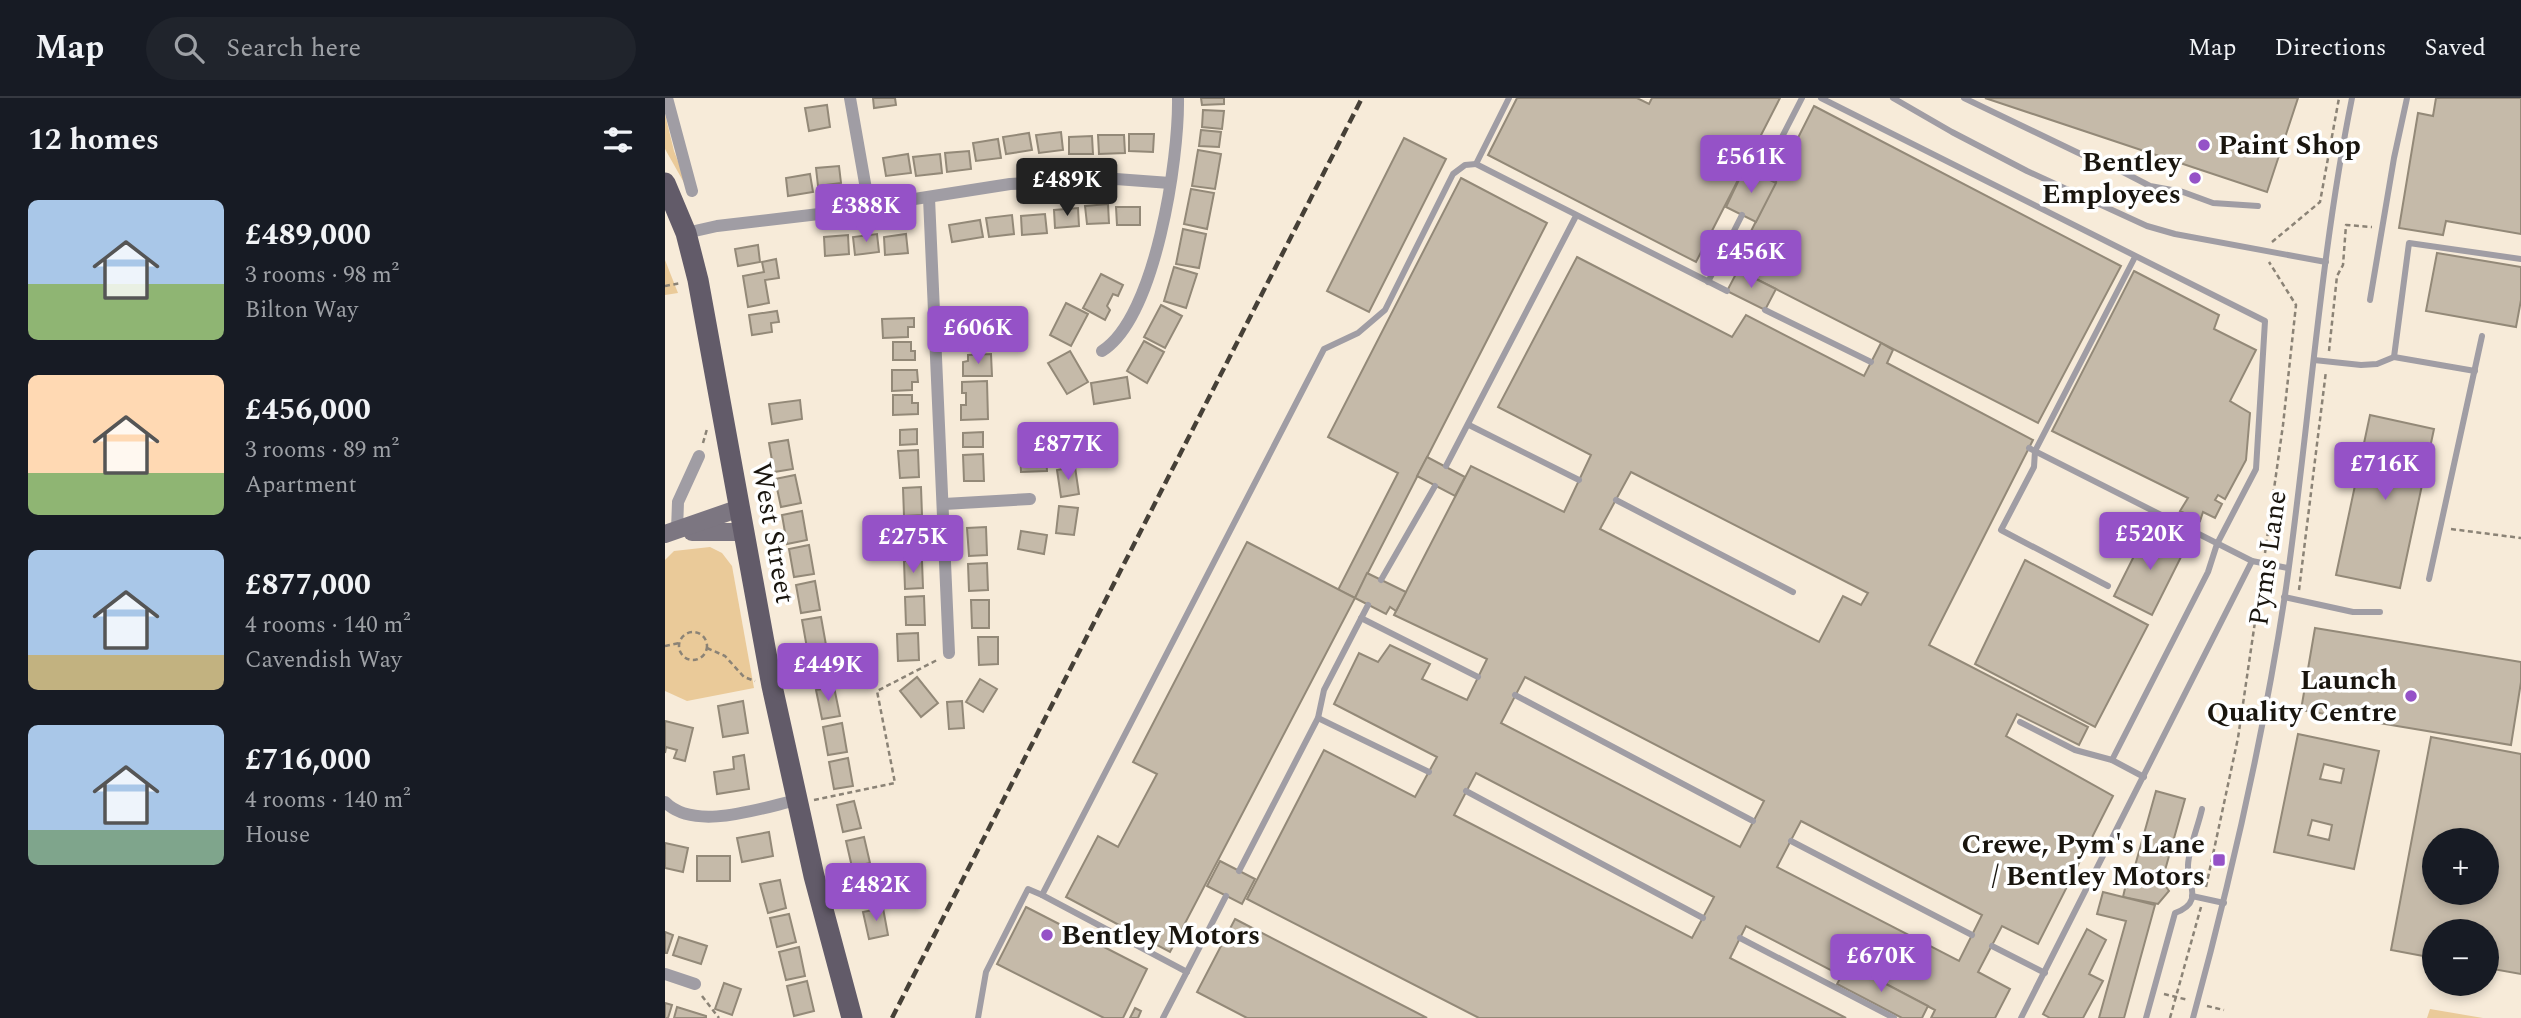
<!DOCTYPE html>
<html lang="en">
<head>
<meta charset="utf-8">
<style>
  body { margin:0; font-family:Spectral,serif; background:#20242c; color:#f1f3f6; height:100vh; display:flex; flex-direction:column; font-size:26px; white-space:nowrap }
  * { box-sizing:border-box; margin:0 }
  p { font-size:23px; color:#9ea1a6 }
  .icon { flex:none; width:38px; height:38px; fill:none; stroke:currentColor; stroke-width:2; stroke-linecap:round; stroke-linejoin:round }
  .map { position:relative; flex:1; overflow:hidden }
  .details { display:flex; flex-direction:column; background:#171b24; width:665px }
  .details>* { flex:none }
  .buttons { position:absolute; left:1757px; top:730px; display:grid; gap:14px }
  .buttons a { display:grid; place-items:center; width:77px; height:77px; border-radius:50%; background:#171b24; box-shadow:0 4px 10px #0003; font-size:35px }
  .price { position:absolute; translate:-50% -60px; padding:0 16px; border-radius:7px; background:#9552c7; color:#fff; font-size:23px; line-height:46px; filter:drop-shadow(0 2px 4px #0008) }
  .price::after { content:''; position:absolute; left:50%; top:42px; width:21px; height:16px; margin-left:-10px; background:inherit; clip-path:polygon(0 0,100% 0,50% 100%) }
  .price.active { background:#222; color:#fff }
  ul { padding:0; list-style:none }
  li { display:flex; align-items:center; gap:21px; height:175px; padding:0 28px }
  li span { display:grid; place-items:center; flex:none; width:196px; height:140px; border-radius:10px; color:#555 }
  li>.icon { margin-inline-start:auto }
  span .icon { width:84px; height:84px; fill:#fffc; stroke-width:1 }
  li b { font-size:30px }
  h2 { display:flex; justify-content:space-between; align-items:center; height:84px; padding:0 28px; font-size:30px }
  header { display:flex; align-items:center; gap:42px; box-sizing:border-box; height:98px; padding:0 35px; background:#171b24; border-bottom:2px solid #363941 }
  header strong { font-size:33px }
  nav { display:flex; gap:38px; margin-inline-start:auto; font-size:24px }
  .search { width:490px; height:63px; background:#20242c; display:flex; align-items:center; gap:18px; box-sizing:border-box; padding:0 24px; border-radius:38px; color:#9ea1a6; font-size:26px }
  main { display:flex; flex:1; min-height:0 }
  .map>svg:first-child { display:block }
  .green { fill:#eaca99 }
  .building { fill:#c5baa9; stroke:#938978; stroke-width:2; fill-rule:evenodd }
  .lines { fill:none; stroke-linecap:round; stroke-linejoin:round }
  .path { stroke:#8b8376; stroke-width:2.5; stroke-dasharray:5 3.5; stroke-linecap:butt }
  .lane { stroke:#a09da4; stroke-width:6 }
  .street { stroke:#a09da4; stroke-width:12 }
  .secondary { stroke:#7c7681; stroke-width:18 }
  .primary { stroke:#625b69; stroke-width:21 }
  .rail { stroke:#464037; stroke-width:4.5; stroke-dasharray:10 5; stroke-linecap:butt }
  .poi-dot { fill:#9552c7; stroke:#fff; stroke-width:2.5 }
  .labels { text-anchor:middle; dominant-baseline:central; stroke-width:7; stroke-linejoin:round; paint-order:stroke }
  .poi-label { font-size:28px; font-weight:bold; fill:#19150e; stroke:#fff; text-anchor:end }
  .street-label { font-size:28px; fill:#19150e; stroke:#fff }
</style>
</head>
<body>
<header>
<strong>Map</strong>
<div class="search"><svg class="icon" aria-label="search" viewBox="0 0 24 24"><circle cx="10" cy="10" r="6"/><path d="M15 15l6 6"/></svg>Search here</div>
<nav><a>Map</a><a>Directions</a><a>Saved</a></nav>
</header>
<main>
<section class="details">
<h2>12 homes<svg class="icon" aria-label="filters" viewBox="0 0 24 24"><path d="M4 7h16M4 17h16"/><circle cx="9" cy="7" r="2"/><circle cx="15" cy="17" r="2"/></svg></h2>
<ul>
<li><span style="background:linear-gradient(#a9c7e8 60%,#8fb573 0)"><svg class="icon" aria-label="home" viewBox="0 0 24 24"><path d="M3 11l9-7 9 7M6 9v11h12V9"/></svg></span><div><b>£489,000</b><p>3 rooms · 98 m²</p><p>Bilton Way</p></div></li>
<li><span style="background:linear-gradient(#ffd9b3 70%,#8fb573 0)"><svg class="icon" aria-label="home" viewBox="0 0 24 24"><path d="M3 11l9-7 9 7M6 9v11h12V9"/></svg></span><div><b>£456,000</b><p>3 rooms · 89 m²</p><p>Apartment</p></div></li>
<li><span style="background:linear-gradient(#a9c7e8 75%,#c2b280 0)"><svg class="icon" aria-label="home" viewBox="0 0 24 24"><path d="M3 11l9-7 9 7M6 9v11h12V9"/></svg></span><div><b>£877,000</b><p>4 rooms · 140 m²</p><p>Cavendish Way</p></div></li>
<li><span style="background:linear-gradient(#a9c7e8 75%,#7fa58c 0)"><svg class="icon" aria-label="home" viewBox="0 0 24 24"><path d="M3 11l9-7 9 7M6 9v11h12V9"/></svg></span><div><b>£716,000</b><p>4 rooms · 140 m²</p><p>House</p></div></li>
</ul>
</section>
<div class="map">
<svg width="1856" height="920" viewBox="0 0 1856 920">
  <rect width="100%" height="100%" fill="#f7ebd9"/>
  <g class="green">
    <path d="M0 16 9 53 26 97 0 51Z"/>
    <path d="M0 162 13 195 0 197Z"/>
    <path d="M45 449 57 455 67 468 89 590 22 603 0 593V462L9 453Z"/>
    <path d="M1765 911 1818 920H1762Z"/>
  </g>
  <g class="building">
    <path d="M208 0H230L231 7 209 10Z"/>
    <path d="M536 0H559V6L537 7Z"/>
    <path d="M852 0H972L984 6 987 0H1115L1031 164 823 57Z"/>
    <path d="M1320 0H1633L1602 94Z"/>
    <path d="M1771 0H1856V136L1781 123 1778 137 1734 130 1753 15 1768 18Z"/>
    <path d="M162 7 165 29 144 33 140 10Z"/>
    <path d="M1149 8 1456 168 1373 325 1068 169Z"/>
    <path d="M538 12 559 13 557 31 537 29Z"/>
    <path d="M536 32 556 34 554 49 534 48Z"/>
    <path d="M396 34 398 52 374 55 371 37Z"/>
    <path d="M364 35 367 52 341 56 338 39Z"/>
    <path d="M464 36H489L488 54 464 53Z"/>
    <path d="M433 37H459L460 55 434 56Z"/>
    <path d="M427 38 428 56H404V39Z"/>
    <path d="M739 40 781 61 704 214 662 193Z"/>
    <path d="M333 41 336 60 311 63 308 45Z"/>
    <path d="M533 52 556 56 550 91 527 88Z"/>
    <path d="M304 53 306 71 282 74 280 55Z"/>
    <path d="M243 56 246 75 221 78 218 60Z"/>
    <path d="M275 56 277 75 251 78 248 59Z"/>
    <path d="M174 68 176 85 153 88 151 70Z"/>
    <path d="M1080 69 1111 85 1091 124 1061 109Z"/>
    <path d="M145 76 148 94 123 98 121 80Z"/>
    <path d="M796 80 882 125 690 500 673 492 733 375 663 339Z"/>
    <path d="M526 91 549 95 542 131 519 126Z"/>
    <path d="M443 106 444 125 422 126 420 108Z"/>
    <path d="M451 109H475V127H452Z"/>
    <path d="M413 110 414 128 390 130 389 112Z"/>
    <path d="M380 116 382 135 357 137 356 118Z"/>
    <path d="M347 117 349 136 324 139 321 120Z"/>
    <path d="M315 122 318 139 287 144 284 127Z"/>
    <path d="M518 131 541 136 534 170 511 166Z"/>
    <path d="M212 136 214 154 190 157 188 139Z"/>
    <path d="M241 136 243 155 220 157 219 139Z"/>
    <path d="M183 137 184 156 160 158 159 139Z"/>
    <path d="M93 147 95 164 73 168 70 151Z"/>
    <path d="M1772 155 1856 169V202L1851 229 1761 213Z"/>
    <path d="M912 159 1067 239 1081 217 1199 278 1216 245 1228 252 1222 265 1368 342 1264 547 1423 629 1414 647 1352 616 1341 638 1448 698 1373 846 1337 828 1313 874 1345 891 1330 920H1266L1270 912 1183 866 1179 864 1173 876 1081 828 1065 860 1181 920H814L582 801 659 652 750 699 772 659 669 606 694 555 713 564 725 547 765 566 757 581 802 602 822 561 729 517 806 368 899 414 926 357 833 309ZM966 374 1203 495 1196 507 1178 498 1154 544 935 431ZM860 579 1099 703 1075 749 836 625ZM811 675 1049 799 1027 840 789 717ZM1136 723 1317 817 1294 863 1112 769Z"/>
    <path d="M111 161 114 180 100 182 104 205 83 209 78 178 99 174 97 164Z"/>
    <path d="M509 169 532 176 521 210 499 203Z"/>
    <path d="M1073 172 1111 191 1100 212 1062 193Z"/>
    <path d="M1469 173 1554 217 1549 231 1591 252 1565 303 1585 315 1581 362 1560 401 1553 397 1550 402 1557 406 1550 420 1538 414 1535 423 1515 413 1523 400 1387 333Z"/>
    <path d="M436 176 458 187 453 198 448 196 442 208 445 212 440 222 418 210Z"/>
    <path d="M401 205 423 216 406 248 385 237Z"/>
    <path d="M496 207 517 218 500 250 479 239Z"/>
    <path d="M298 210 322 211 321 246 298 245V236H302V222H298Z"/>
    <path d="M112 213 114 224 106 225 107 234 87 237 84 217Z"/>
    <path d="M249 220V229H243V239L218 240 217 221Z"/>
    <path d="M479 243 499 254 482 285 462 273Z"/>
    <path d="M228 244H246V253H250V262H228Z"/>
    <path d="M405 253 423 284 402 296 383 265Z"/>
    <path d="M326 256 327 278H298V264L303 263V257Z"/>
    <path d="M227 272H252L253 284H247V292L227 293Z"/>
    <path d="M462 279 465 300 429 306 426 285Z"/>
    <path d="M322 283 323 321 296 322V307H301V295H297V284Z"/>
    <path d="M228 297H247V305H253V316L228 317Z"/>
    <path d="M135 302 137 321 107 326 104 306Z"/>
    <path d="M1705 317 1769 331 1735 490 1671 477Z"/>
    <path d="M252 331V346L235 347V332Z"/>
    <path d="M318 334V349H298V335Z"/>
    <path d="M123 342 128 371 109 374 104 345Z"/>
    <path d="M253 352 254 379 235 380 233 353Z"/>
    <path d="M381 355 382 373 356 374 355 356Z"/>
    <path d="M318 356 319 383H299L298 357Z"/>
    <path d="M762 359 800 379 790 398 752 378Z"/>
    <path d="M410 369 414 396 396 399 392 372Z"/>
    <path d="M130 377 136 405 116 409 110 381Z"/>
    <path d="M256 389 257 417 239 418 238 390Z"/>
    <path d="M394 408 413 410 409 437 391 435Z"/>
    <path d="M137 413 142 442 122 446 117 417Z"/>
    <path d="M256 426 257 453 239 454 238 427Z"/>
    <path d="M321 429 322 457 304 458 302 430Z"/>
    <path d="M1483 430 1521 449 1487 517 1449 498Z"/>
    <path d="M356 433 382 437 379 456 353 451Z"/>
    <path d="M582 444 690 500 505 854 401 799 433 738 453 749 492 676 468 664Z"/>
    <path d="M144 447 149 476 129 479 124 451Z"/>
    <path d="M1360 462 1483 527 1430 629 1310 566Z"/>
    <path d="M239 463H257L258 490 240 491Z"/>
    <path d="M322 465 323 492 304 493 303 466Z"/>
    <path d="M702 475 741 494 731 513 725 509 721 516 690 500Z"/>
    <path d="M150 483 155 512 136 515 131 487Z"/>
    <path d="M259 498 260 527H241L240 499Z"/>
    <path d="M306 502H324V530H307Z"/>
    <path d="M156 519 161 547 142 550 137 522Z"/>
    <path d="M1650 530 1856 564V584L1846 647 1636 612Z"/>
    <path d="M253 535 254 562 233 563 232 536Z"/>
    <path d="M313 539H333V566L314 567Z"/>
    <path d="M163 555 168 583 148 587 143 558Z"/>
    <path d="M252 579 273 605 256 619 235 593Z"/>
    <path d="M315 581 332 591 318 614 301 604Z"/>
    <path d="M169 589 175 618 157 621 151 592Z"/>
    <path d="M78 603 83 635 58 639 53 608Z"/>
    <path d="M297 603 299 630 284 631 282 604Z"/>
    <path d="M0 623 28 630 20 663 9 660 12 652 1 649 0 655Z"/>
    <path d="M177 625 182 654 163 657 158 629Z"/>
    <path d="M1633 636 1714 653 1689 771 1609 754ZM1659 666 1679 671 1676 685 1655 681ZM1647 722 1667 727 1664 742 1643 737Z"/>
    <path d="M1766 639 1856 656V876L1822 870V833H1769V860L1726 852ZM1769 742H1822V794H1769Z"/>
    <path d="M79 657 84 691 52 696 49 674 69 671 68 659Z"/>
    <path d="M183 660 188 688 169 691 164 664Z"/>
    <path d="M1491 693 1520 701 1497 783 1468 775Z"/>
    <path d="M189 703 196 730 178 734 172 707Z"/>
    <path d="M104 734 108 758 77 764 72 740Z"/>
    <path d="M199 739 205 765 187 769 181 743Z"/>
    <path d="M0 745 23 750 18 774 0 770Z"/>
    <rect x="32" y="758" width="33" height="25"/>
    <path d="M555 763 590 781 577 806 542 788Z"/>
    <path d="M1464 773 1497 783 1504 793 1493 806 1458 799Z"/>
    <path d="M208 774 214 801 197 805 191 778Z"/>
    <path d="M115 782 121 810 103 815 95 786Z"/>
    <path d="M1438 794 1490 807 1459 920H1434L1461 823 1432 816Z"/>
    <path d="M361 809 482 871 458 920H439L332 866Z"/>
    <path d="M218 810 223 837 204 841 198 814Z"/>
    <path d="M124 816 131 844 112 849 105 820Z"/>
    <path d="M570 821 762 920H582L532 894Z"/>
    <path d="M1422 831 1441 842 1424 876 1438 883 1418 920H1385L1378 916Z"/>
    <path d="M0 834 8 837 2 855H0Z"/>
    <path d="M14 839 42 848 36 866 8 857Z"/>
    <path d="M134 849 140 878 121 882 114 854Z"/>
    <path d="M1183 866 1263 908 1257 920H1237L1172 886Z"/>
    <path d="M142 883 149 913 129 918 122 888Z"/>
    <path d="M59 885 76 891 67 917 50 911Z"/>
    <path d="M0 905 7 907 3 920H0Z"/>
    <path d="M12 909 41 918V920H9Z"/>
    <path d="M470 910 476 913 473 920H465Z"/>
  </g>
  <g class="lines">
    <g class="path">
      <path d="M1607 144 1655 104 1674 0"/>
      <path d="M0 188 16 185"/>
      <path d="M1664 253 1672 178 1678 167 1681 127 1707 129"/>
      <path d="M38 345 42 331"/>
      <path d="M1786 431 1856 440"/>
      <path d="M1600 455 1618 327 1631 207 1604 164"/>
      <path d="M1634 492 1661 273"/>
      <circle cx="28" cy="548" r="14"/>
      <path d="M0 548 14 545"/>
      <path d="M42 550 60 558 79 579 90 583"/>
      <path d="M149 702 230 685 212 593 274 561"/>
      <path d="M1541 789 1573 640 1597 476"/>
      <path d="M1499 896 1523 902"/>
      <path d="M37 898 54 920"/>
      <path d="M1542 908 1559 912"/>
      <path d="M1505 920 1536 809"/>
    </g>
    <g class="lane">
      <path d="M844 0 811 66 1062 193"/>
      <path d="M1156 0 1600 223 1591 371 1552 446 1543 474 1447 662"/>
      <path d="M1228 0 1287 34 1362 73 1482 128 1510 136 1661 164"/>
      <path d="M1299 0 1426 61 1456 73 1485 88 1518 94 1548 105 1593 108"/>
      <path d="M1097 78 1137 0"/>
      <path d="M1043 184 1077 117"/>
      <path d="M1705 202 1729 60 1742 0"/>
      <path d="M1100 212 1206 264"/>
      <path d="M1729 259 1744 145 1856 161"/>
      <path d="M1649 262 1696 267 1712 266 1729 259 1810 273"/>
      <path d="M804 327 914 382"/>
      <path d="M1364 350 1587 463 1623 470"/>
      <path d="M781 368 911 118"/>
      <path d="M951 402 1128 494"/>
      <path d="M1764 481 1817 238"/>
      <path d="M716 482 770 388"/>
      <path d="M1443 488 1336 432 1369 369 1370 353 1470 159"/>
      <path d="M1619 499 1688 514H1715"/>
      <path d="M696 520 813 579"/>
      <path d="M850 597 1088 723"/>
      <path d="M653 620 764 674"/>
      <path d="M1355 624 1410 652 1447 662 1479 679"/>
      <path d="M801 693 1038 820"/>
      <path d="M1126 743 1307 837"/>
      <path d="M574 773 653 620 659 592 703 507"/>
      <path d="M1527 798 1559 805"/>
      <path d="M1075 840 1229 920"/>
      <path d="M1327 848 1380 875"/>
      <path d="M522 874 377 797 659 251 693 235 720 212 788 76 800 67 811 66"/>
      <path d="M313 920 321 874 363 791 377 797"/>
      <path d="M498 920 561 798"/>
      <path d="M1356 920 1587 463"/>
      <path d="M1481 920 1510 815C1540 804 1522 786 1523 767 1524 749 1533 729 1537 711"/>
      <path d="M1528 920C1566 781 1598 640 1620 497 1644 332 1654 164 1687 0"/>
    </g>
    <g class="street">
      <path d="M2 0 27 93"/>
      <path d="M185 0 204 108"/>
      <path d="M264 100 284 555"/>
      <path d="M21 135 52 128 154 116 345 86 451 81 505 85"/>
      <path d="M437 253C491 219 514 60 513 0"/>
      <path d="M279 406 365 401"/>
      <path d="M12 432 13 404 34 358"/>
      <path d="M0 704C29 734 96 710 132 702"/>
      <path d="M0 876 30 886"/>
    </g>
    <g class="secondary">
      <path d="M27 434H79"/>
      <path d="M0 436 75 410"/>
    </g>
    <path class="primary" d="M0 85 21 135 33 182 107 588 149 778 187 920"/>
    <path class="rail" d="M227 920 697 0"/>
  </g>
  <g class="poi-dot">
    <circle cx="1539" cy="47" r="7"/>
    <circle cx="1530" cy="80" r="7"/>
    <circle cx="1746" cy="598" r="7"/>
    <rect x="1547" y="755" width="14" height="14" rx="3.5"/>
    <circle cx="382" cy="837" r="7"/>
  </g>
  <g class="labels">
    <g class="poi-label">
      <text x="1553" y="47" text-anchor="start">Paint Shop</text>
      <text x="1516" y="64">Bentley<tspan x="1516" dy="32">Employees</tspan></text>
      <text x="1732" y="582">Launch<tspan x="1732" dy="32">Quality Centre</tspan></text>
      <text x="1540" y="746">Crewe, Pym's Lane<tspan x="1540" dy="32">/ Bentley Motors</tspan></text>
      <text x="396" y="837" text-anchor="start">Bentley Motors</text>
    </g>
    <g class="street-label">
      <text transform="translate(108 435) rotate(80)">West Street</text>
      <text transform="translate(1603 460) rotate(-82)">Pyms Lane</text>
    </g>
  </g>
</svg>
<div class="buttons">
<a>+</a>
<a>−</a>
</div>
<b class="price" style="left:1086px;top:97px">£561K</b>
<b class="price active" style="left:402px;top:120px">£489K</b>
<b class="price" style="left:201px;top:146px">£388K</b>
<b class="price" style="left:1086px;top:192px">£456K</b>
<b class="price" style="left:313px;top:268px">£606K</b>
<b class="price" style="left:403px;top:384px">£877K</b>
<b class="price" style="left:1720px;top:404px">£716K</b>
<b class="price" style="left:1485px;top:474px">£520K</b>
<b class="price" style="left:248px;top:477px">£275K</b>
<b class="price" style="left:163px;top:605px">£449K</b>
<b class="price" style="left:211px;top:825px">£482K</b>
<b class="price" style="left:1216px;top:896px">£670K</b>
</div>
</main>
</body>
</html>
